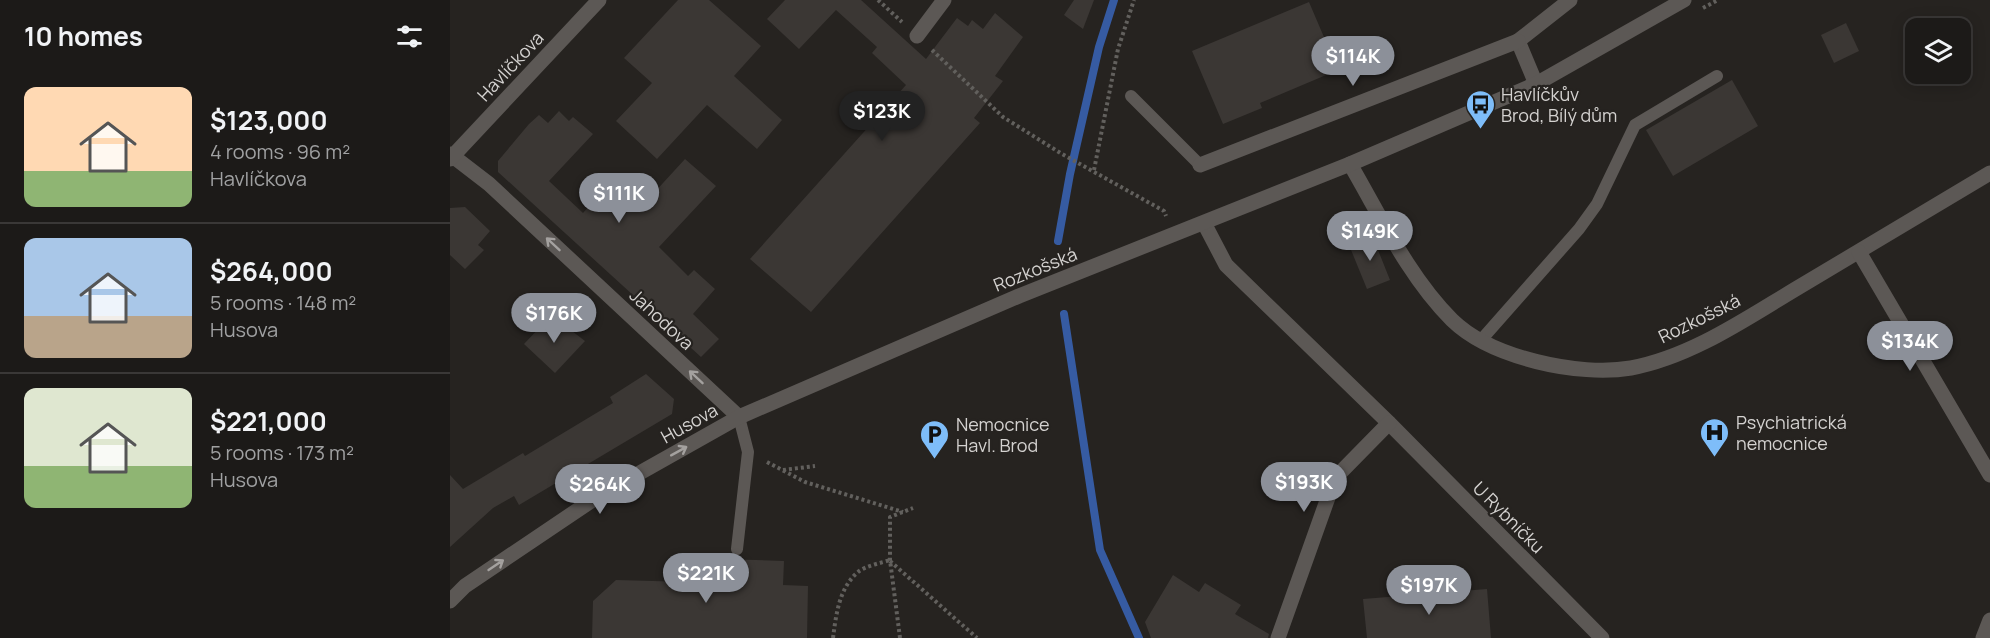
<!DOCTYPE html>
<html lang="en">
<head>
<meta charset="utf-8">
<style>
  body { margin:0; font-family:Manrope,sans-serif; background:#252321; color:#f1f3f6; height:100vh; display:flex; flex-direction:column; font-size:22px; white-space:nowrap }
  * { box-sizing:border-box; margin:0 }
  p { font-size:20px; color:#a0a1a2 }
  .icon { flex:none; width:33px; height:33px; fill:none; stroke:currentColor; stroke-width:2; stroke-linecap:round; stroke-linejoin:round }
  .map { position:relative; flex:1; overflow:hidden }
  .side { display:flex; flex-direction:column; background:#1c1a18; width:450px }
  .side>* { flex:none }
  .fabs { position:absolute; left:1455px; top:18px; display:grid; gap:12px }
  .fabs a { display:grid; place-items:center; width:66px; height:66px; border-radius:12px; background:#1c1a18; box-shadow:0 3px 15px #0003,0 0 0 2px #3a3837; font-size:30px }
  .price { position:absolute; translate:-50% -51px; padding:0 14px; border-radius:21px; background:#8c9099; color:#fff; font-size:20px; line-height:39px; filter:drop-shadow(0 2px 3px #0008) }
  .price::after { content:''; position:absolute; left:50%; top:36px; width:18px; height:14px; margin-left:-9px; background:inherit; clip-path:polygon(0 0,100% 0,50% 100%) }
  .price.active { background:#222; color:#fff }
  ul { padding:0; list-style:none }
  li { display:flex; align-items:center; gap:18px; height:150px; padding:0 24px }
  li+li { border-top:2px solid #3a3837 }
  li span { display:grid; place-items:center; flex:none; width:168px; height:120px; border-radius:12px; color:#555 }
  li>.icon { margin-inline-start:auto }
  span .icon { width:72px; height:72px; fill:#fffc; stroke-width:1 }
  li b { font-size:26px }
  h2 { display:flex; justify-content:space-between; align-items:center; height:72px; padding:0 24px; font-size:26px }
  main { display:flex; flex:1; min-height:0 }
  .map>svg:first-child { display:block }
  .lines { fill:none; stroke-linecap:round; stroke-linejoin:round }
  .stream { stroke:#365ba2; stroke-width:8 }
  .building { fill:#3b3734 }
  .path { stroke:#62605d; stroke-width:4; stroke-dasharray:3 3; stroke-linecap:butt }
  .lane { stroke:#5c5855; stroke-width:12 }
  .street { stroke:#5c5855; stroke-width:15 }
  .oneway { stroke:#a4a19f }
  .labels { text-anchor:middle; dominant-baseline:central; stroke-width:4.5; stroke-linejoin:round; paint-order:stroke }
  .street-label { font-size:18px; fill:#d4d2d0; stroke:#262320 }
  .poi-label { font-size:18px; fill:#d4d2d0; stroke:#262320; text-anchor:start }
</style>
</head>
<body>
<main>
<section class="side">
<h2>10 homes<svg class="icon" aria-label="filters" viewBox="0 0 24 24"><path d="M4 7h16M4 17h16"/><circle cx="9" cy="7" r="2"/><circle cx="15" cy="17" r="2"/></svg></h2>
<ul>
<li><span style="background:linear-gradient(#ffd9b3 70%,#8fb573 0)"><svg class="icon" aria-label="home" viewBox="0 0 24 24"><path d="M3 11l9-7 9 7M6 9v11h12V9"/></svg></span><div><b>$123,000</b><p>4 rooms · 96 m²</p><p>Havlíčkova</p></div></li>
<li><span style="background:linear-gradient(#a9c7e8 65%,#b9a48a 0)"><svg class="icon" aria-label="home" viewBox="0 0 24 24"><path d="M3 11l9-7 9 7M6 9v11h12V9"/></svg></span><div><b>$264,000</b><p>5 rooms · 148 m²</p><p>Husova</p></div></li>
<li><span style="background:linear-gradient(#dfe7d0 65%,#8fb573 0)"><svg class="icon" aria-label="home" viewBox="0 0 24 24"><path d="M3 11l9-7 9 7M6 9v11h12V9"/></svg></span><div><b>$221,000</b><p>5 rooms · 173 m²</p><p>Husova</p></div></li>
</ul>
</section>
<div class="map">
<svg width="1540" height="638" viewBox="0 0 1540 638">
  <rect width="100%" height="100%" fill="#262320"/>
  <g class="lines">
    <g class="stream">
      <path d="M608 241 620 174 649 47 664 0"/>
      <path d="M614 314 650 550 689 638"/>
    </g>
  </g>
  <g class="building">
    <path d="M228 0H259L311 46 284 76 332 120 307 149 257 105 207 159 166 121 202 83 174 58Z"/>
    <path d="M335 0H411L476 59 507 18 518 26 522 20 533 29 545 13 573 37 545 76 553 81 524 118 530 123 361 312 300 259 456 85 422 53 427 47 386 10 349 49 317 19Z"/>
    <path d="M624 0H644L633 29 614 15Z"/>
    <path d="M859 2 888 70 810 103 812 108 773 124 742 51Z"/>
    <path d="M1396 23 1409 51 1384 63 1371 35Z"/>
    <path d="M1282 80 1308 126 1223 176 1196 130Z"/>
    <path d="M109 111 119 121 123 117 143 134 99 181 133 213 161 181 191 207 235 159 266 186 209 247 238 276 244 270 265 289 243 314 269 339 251 357 48 172V161L79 124 89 115 98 123Z"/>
    <path d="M15 207 40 231 28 245 34 250 15 269 0 255V208Z"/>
    <path d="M922 235 940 280 917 289 899 245Z"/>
    <path d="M105 318 135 341 105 373 74 344 94 323Z"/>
    <path d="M196 374 224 399 222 414 69 505 64 496 43 508 0 547V475L13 489 73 453 75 456 163 403 160 397Z"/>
    <path d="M241 558 334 561 333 585 358 586 357 638H142L143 601 166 580 239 582Z"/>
    <path d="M723 575 749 592 755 583 791 605 785 614 819 634 818 638H701L695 622Z"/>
    <path d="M1037 589 1041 638H917L913 599Z"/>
  </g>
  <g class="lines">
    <g class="path">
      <path d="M428 0 452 22"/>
      <path d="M1253 8 1268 0"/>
      <path d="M482 50 553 117 612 154 714 211 716 216"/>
      <path d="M644 170 668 49 684 0"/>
      <path d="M317 462 355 482 453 512"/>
      <path d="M333 470 365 466"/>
      <path d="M440 561 527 638"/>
      <path d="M383 638C386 615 389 588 408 572 415 566 431 563 440 560"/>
      <path d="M450 638 440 560V517L463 508"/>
    </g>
    <g class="lane">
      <path d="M681 96 750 165"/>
      <path d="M1032 339 1129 229 1147 204 1185 125 1267 76"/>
      <path d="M287 549 298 452 289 417"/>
    </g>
    <g class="street">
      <path d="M467 36 494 0"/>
      <path d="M1086 84 1068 41 1120 0"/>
      <path d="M0 154 39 184 289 417"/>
      <path d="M0 159 149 0"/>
      <path d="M900 164C931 217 958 276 1002 320 1041 358 1129 377 1181 368 1240 357 1294 320 1344 290 1410 251 1475 212 1540 173"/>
      <path d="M750 165 1068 41"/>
      <path d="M754 223 776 265 939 423 1152 638"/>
      <path d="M1409 252 1540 475"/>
      <path d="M0 601 15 586 147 497 289 417 569 296 900 164 1086 84 1234 0"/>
      <path d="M828 638 885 478 939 423"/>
      <path d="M1533 638 1540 620"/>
    </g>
  </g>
  <defs><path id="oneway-shaft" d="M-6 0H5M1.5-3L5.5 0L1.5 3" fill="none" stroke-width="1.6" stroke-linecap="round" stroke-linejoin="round" transform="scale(1.5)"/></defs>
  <g class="oneway">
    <use href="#oneway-shaft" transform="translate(103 244) rotate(-137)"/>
    <use href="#oneway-shaft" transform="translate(246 377) rotate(-137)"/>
    <use href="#oneway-shaft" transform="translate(229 451) rotate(-29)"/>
    <use href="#oneway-shaft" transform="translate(46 565) rotate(-34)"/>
  </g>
  <defs>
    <symbol id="bus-pin" viewBox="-11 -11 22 30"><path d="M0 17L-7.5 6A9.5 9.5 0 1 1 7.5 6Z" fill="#7ebdf9" stroke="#262320"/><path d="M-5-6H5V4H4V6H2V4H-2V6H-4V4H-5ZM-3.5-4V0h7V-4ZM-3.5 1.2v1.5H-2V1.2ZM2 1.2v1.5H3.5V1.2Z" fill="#111"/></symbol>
    <symbol id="hospital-pin" viewBox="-11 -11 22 30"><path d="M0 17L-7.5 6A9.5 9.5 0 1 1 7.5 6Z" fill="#7ebdf9" stroke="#262320"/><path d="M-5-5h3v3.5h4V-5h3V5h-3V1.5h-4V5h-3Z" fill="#111"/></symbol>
    <symbol id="parking-pin" viewBox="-11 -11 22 30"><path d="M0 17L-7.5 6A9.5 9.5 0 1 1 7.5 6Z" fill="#7ebdf9" stroke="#262320"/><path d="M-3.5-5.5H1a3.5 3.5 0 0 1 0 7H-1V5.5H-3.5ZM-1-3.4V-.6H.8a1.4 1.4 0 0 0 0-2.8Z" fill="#111"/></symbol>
  </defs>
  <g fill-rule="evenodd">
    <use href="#bus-pin" x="1014" y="88" width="33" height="45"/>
    <use href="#hospital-pin" x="1248" y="416" width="33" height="45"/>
    <use href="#parking-pin" x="468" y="418" width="33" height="45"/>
  </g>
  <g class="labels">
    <g class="street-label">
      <text transform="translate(60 66) rotate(-47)">Havlíčkova</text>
      <text transform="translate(585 269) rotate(-22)">Rozkošská</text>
      <text transform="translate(1249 318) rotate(-26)">Rozkošská</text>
      <text transform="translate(212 319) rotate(43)">Jahodova</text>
      <text transform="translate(239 423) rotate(-29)">Husova</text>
      <text transform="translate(1059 517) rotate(45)">U Rybníčku</text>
    </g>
    <g class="poi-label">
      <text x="1051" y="94">Havlíčkův<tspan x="1051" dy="21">Brod, Bílý dům</tspan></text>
      <text x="1286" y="422">Psychiatrická<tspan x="1286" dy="21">nemocnice</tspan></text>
      <text x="506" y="424">Nemocnice<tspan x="506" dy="21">Havl. Brod</tspan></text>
    </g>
  </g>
</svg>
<div class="fabs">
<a><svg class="icon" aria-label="layers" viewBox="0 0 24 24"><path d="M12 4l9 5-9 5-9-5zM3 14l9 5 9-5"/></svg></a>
</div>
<b class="price" style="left:903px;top:87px">$114K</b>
<b class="price active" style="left:432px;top:142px">$123K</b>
<b class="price" style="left:169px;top:224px">$111K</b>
<b class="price" style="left:920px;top:262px">$149K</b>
<b class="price" style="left:104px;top:344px">$176K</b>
<b class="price" style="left:1460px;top:372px">$134K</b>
<b class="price" style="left:854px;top:513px">$193K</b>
<b class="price" style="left:150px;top:515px">$264K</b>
<b class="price" style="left:256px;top:604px">$221K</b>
<b class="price" style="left:979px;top:616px">$197K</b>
</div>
</main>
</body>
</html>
